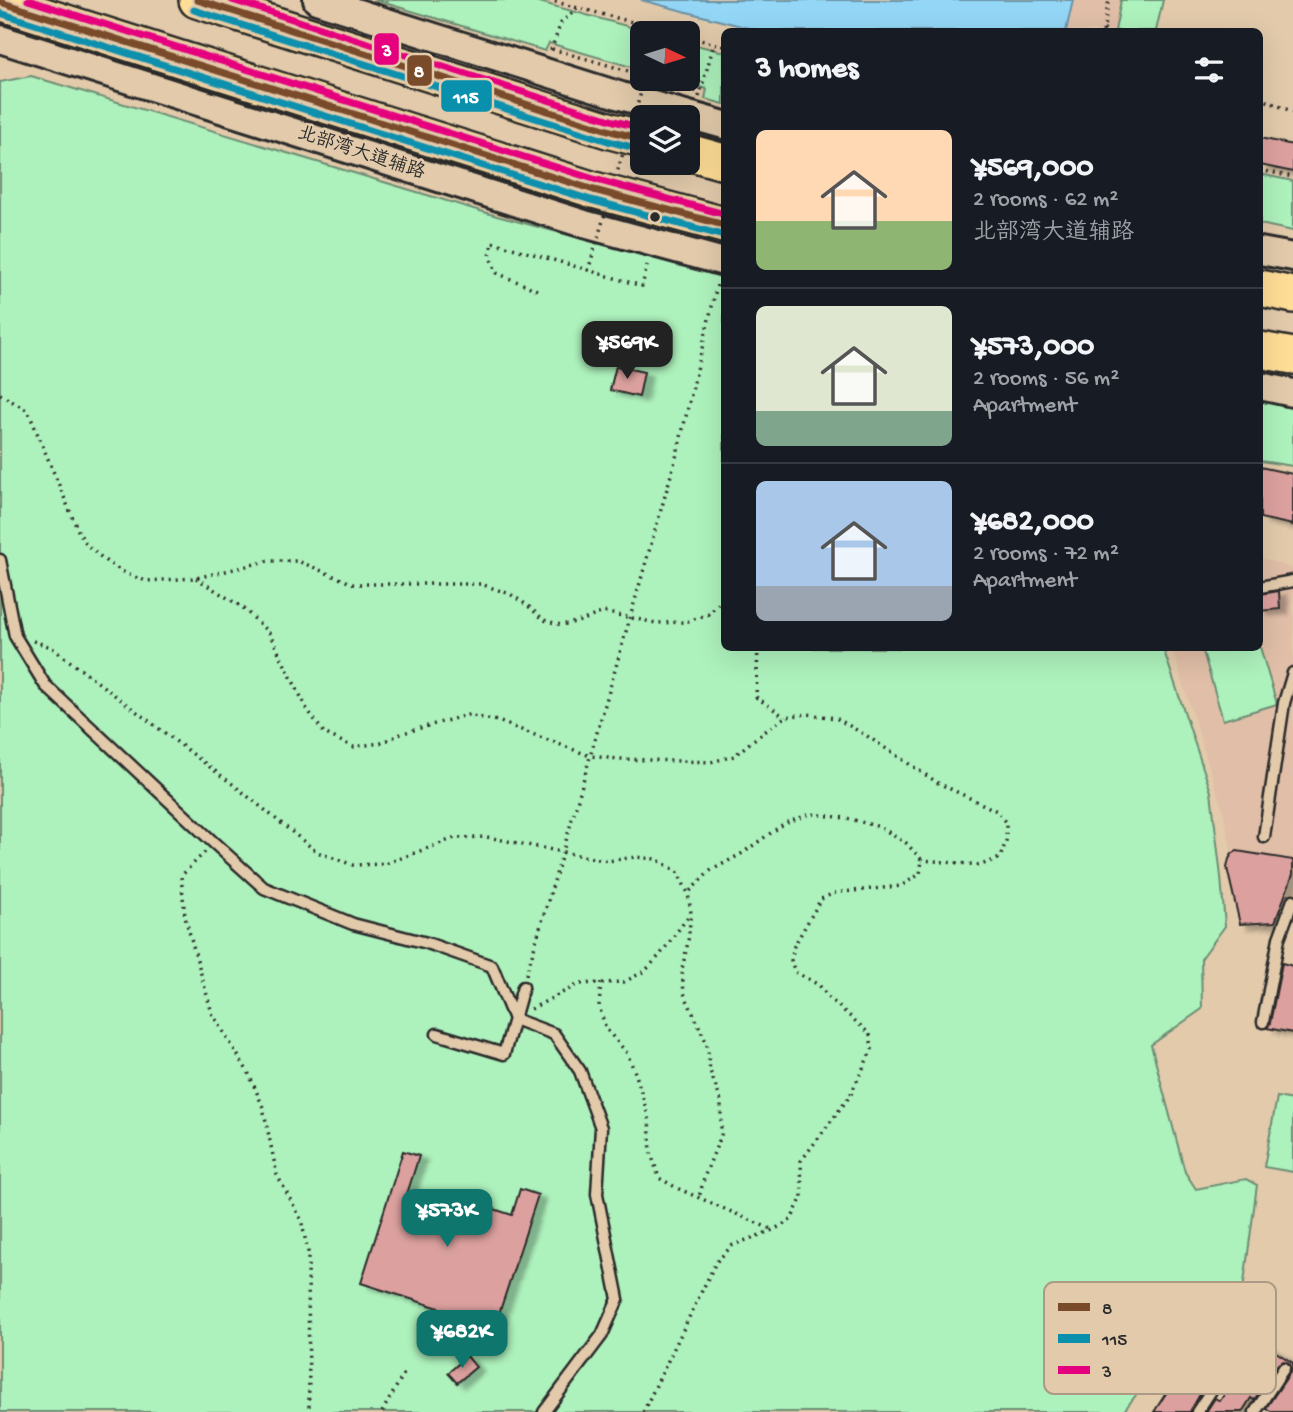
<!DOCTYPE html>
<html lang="en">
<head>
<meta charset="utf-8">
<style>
  body { margin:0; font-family:"Gochi Hand","LXGW WenKai TC",sans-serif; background:#242831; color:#f1f3f6; height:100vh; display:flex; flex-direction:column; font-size:26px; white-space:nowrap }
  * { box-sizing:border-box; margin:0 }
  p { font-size:23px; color:#9ea1a6 }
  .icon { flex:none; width:38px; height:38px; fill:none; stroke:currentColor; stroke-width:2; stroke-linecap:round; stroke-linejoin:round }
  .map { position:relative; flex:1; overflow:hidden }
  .details { position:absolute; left:721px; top:28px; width:542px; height:623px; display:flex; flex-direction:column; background:#171b24; border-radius:10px; box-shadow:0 7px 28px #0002 }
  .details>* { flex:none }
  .needle { width:46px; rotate:94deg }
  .fabs { position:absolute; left:630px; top:21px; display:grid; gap:14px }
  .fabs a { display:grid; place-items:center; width:70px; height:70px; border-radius:10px; background:#171b24; box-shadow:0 7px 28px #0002; font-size:35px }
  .price { position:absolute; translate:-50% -60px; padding:0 16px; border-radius:14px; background:#0f766e; color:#fff; font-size:23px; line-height:46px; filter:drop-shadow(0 2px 4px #0008) }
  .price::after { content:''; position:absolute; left:50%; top:42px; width:21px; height:16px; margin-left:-10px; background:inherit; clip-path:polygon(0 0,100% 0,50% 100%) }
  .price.on { background:#222; color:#fff }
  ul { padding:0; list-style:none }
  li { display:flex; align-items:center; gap:21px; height:175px; padding:0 35px }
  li+li { border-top:2px solid #363941 }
  li span { display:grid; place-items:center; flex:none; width:196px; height:140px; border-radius:10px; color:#555 }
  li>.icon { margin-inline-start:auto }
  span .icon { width:84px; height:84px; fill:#fffc; stroke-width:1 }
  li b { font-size:30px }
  h2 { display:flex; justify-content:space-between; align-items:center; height:84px; padding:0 35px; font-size:30px }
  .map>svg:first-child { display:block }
  .built { fill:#e0bea7 }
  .green { fill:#adf1bc; stroke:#6c8e74; stroke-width:2 }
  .water { fill:#94d6f6; stroke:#6a92a5; stroke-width:2 }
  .building { fill:#dca19f; stroke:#2b2b2b; stroke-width:2; filter:url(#shadow) }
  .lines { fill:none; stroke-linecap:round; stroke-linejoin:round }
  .lane-casing { stroke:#2b2b2b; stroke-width:15 }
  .secondary-casing { stroke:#2b2b2b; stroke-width:32 }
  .highway-casing { stroke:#2b2b2b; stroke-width:40 }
  .path { stroke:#2b2b2b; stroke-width:3.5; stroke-dasharray:2 5; stroke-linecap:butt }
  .lane { stroke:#e2caab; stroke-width:10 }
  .secondary { stroke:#e2caab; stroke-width:26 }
  .highway { stroke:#fedd96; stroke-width:35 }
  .path-bridge { stroke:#2b2b2b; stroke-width:3.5; stroke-dasharray:2 5; stroke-linecap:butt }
  .bus-1-casing { stroke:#e2caab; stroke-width:12 }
  .bus-2-casing { stroke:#e2caab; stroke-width:12 }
  .bus-3-casing { stroke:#e2caab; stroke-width:12 }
  .bus-1 { stroke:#7a4b2a; stroke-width:7 }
  .bus-2 { stroke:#0990ad; stroke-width:7 }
  .bus-3 { stroke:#e5007d; stroke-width:7 }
  .bus-dot { fill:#2b2b2b; stroke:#e2caab; stroke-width:2.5 }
  .labels { text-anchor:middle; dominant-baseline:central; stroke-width:5; stroke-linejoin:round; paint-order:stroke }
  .street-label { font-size:19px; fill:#2b2b2b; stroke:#e2caab }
  .key { fill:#e2caab; stroke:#ab9a85; stroke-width:2 }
  .key-label { font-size:19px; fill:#2b2b2b }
  .line-badge { stroke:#e2caab; stroke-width:2.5 }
  .badge-label { font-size:19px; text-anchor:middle; font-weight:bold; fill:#fff }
</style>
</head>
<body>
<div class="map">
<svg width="1293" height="1412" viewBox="0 0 1293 1412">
  <defs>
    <filter id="shadow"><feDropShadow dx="8" dy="4.5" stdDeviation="2" flood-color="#0004"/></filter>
  </defs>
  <rect width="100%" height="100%" fill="#e2caab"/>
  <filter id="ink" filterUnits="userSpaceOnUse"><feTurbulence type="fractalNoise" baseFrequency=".0143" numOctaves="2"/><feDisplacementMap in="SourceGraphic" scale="14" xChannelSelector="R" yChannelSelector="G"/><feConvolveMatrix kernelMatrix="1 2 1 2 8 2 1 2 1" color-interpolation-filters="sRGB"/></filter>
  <g filter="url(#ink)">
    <g class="built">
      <path d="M1073 0H1121L1115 31 1066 32Z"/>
      <path d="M1260 557 1293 569V874L1275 922 1240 924 1227 868 1229 859 1232 854 1224 813 1172 648H1260Z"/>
    </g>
    <g class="green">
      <path d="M375 0H532L652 33H642V70L549 43 545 51Z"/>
      <path d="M1121 0H1163L1156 31H1115Z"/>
      <path d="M688 43 724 52V104L705 99 707 89 671 79H688Z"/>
      <path d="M31 76 497 216 724 277V648H1163L1211 792 1221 877 1225 926 1201 959 1202 1009 1151 1045 1185 1172 1196 1189 1246 1179 1257 1185 1240 1313 1172 1348 1123 1412H0V82Z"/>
      <path d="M1260 174 1293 181V231L1260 224Z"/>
      <path d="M1260 401 1293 407V466L1260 461Z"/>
      <path d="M1260 647 1277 704 1223 720 1202 648Z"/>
      <path d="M1277 1097 1293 1100V1172L1264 1167Z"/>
    </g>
    <path class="water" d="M641 0H1073L1066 31H760Z"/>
    <g class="building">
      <path d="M1260 138 1293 145V172L1260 165Z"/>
      <path d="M616 366 644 372 639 397 610 390Z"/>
      <path d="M1260 467 1293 474V525L1260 518Z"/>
      <path d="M1279 591 1280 609 1260 611V594Z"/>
      <path d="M1237 851 1293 860V874L1275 922 1240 924 1227 868 1229 859 1232 854Z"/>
      <path d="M1282 963 1293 966V1033L1267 1028 1270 1023Z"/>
      <path d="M403 1151 419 1156 407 1194 435 1203 439 1191 512 1215 520 1189 538 1195 495 1326 361 1283Z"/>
      <path d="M1259 1341 1293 1363V1412H1272L1266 1408 1291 1371 1290 1364 1284 1361 1278 1364 1254 1400 1251 1398 1242 1412H1206L1215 1398 1220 1401Z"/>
      <path d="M467 1356 476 1367 457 1383 448 1373Z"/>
      <path d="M1179 1373 1203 1389 1190 1412H1154Z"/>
    </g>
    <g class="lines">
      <defs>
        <g id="lane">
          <path d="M0 560 15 636 45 685 214 843 264 888 353 924 427 943 492 966 514 1019 554 1034 580 1071 601 1128 597 1194 618 1299 602 1335 544 1412"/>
          <path d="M1260 587 1293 581"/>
          <path d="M1264 837 1284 703 1293 673"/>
          <path d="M1263 1022 1279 938 1293 900"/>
          <path d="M437 1034 504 1054 523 987"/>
          <path d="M1197 1412 1243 1342"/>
          <path d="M1255 1412 1284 1368"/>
        </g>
        <g id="secondary">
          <path d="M317 0 621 96 724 125"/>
          <path d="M0 39 584 224 724 262"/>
          <path d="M1260 251 1293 257"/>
          <path d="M1260 386 1293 393"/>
        </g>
        <g id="highway">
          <path d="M197 0 611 131 642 139"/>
          <path d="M0 2 594 190 724 225"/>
          <path d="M688 152 724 162"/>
          <path d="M1260 288 1293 295"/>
          <path d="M1260 350 1293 356"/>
        </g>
      </defs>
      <use href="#lane" class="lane-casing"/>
      <use href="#secondary" class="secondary-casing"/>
      <use href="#highway" class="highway-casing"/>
      <g class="path">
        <path d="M548 0 674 33"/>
        <path d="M1104 29 1110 32"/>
        <path d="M1103 32 1109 0"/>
        <path d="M688 37 724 46"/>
        <path d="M552 49 642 75"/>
        <path d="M551 50 561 23 577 8"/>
        <path d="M654 79 699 92"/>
        <path d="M699 97 714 44"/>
        <path d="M1260 98 1293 112"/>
        <path d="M1260 170 1293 177"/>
        <path d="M537 290 497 273 490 257 492 242 642 286 648 262"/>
        <path d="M0 394 28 411 79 533 88 546 108 563 127 574 146 581 196 578 268 561H298L353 584H481L510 594 527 605 544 620 561 625 581 621 603 612 656 623 685 622 709 614 724 598"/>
        <path d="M196 578 242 607 269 633 307 709 324 733 353 747 381 743 403 733 467 715 498 721 590 756 619 759 711 762 734 756 752 741 785 717 807 714 836 718 867 736 938 783 997 811 1006 823V841L1000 858 981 865 922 860"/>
        <path d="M33 641 51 647 235 786 317 852 353 865 385 864 455 838 487 837 608 861 636 857 656 859 677 871 688 893 691 913 688 942 682 969 684 993 707 1044 710 1071 721 1101V1135L705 1175 699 1197"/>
        <path d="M758 648 756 697 785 717"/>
        <path d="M205 852 181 876 185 917 212 1013 248 1072 263 1107 277 1175 301 1219 308 1252 309 1412"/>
        <path d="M526 975 563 851 677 454 718 281"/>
        <path d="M601 983 599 1006 606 1029 627 1053 636 1075 649 1119 651 1153 659 1178 679 1189 773 1230"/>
        <path d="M531 1009 579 984 624 982 645 971 660 955 690 914"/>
        <path d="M382 1412 406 1370"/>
        <path d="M643 1412 716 1262 733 1245 773 1230 791 1220 802 1197 801 1161 850 1096 872 1049 870 1034 828 997 819 985 795 972 791 961 794 946 821 899 834 893 901 886 920 874 922 860 906 843 880 827 846 818 811 814 785 823 741 854 710 871 688 893"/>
      </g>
      <use href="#lane" class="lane"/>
      <use href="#secondary" class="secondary"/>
      <use href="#highway" class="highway"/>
      <path class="path-bridge" d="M588 271 645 79"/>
      <defs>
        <g id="bus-1">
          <path d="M197 0 611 131 642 139"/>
          <path d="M0 2 594 190 724 225"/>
        </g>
        <g id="bus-2">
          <path d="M194 10 608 141 639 149"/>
          <path d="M0 13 591 200 721 235"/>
        </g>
        <g id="bus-3">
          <path d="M28 0 597 180 724 214"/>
          <path d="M232 0 614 121 642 128"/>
        </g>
      </defs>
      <use href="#bus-1" class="bus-1-casing"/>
      <use href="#bus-2" class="bus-2-casing"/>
      <use href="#bus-3" class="bus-3-casing"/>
      <use href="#bus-1" class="bus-1"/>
      <use href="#bus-2" class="bus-2"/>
      <use href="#bus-3" class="bus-3"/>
    </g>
  </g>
  <circle class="bus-dot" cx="655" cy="217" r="6"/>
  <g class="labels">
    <g class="street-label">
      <text transform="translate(361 154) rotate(18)">北部湾大道辅路</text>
    </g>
  </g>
  <rect x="1044" y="1282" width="232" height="112" rx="10" class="key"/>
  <rect x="1058" y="1303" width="32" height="8" fill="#7a4b2a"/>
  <rect x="1058" y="1334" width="32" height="9" fill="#0990ad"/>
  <rect x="1058" y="1366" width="32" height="8" fill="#e5007d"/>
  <g class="key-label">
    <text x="1102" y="1314">8</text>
    <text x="1102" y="1345">115</text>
    <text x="1102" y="1377">3</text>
  </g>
  <g class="line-badge">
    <rect x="373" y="32" width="27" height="34" rx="7" fill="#e5007d"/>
    <rect x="406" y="54" width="27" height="33" rx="7" fill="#7a4b2a"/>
    <rect x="440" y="79" width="53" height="34" rx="7" fill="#0990ad"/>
  </g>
  <g class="badge-label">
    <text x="387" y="56">3</text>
    <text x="419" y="77">8</text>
    <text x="466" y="103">115</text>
  </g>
</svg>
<div class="fabs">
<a><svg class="needle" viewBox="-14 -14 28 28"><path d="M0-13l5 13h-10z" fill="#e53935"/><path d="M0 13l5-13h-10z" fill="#9ea1a6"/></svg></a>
<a><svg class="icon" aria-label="layers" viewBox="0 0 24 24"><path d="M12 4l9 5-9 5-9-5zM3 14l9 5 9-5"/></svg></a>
</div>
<b class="price on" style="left:627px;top:381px">¥569K</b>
<b class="price" style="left:447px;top:1249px">¥573K</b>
<b class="price" style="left:462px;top:1370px">¥682K</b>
<section class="details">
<h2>3 homes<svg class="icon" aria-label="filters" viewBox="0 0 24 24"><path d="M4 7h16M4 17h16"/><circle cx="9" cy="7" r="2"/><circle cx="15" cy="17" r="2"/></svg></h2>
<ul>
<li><span style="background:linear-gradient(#ffd9b3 65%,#8fb573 0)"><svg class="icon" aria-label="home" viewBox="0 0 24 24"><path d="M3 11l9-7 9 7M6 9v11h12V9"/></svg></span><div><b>¥569,000</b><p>2 rooms · 62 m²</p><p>北部湾大道辅路</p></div></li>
<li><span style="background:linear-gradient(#dfe7d0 75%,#7fa58c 0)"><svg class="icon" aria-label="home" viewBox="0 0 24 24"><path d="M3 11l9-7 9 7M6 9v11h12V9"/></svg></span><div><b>¥573,000</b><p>2 rooms · 56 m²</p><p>Apartment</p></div></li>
<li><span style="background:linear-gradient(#a9c7e8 75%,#9aa5b1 0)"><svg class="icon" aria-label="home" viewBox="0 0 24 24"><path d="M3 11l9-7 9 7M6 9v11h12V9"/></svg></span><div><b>¥682,000</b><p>2 rooms · 72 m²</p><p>Apartment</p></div></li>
</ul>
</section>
</div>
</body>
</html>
